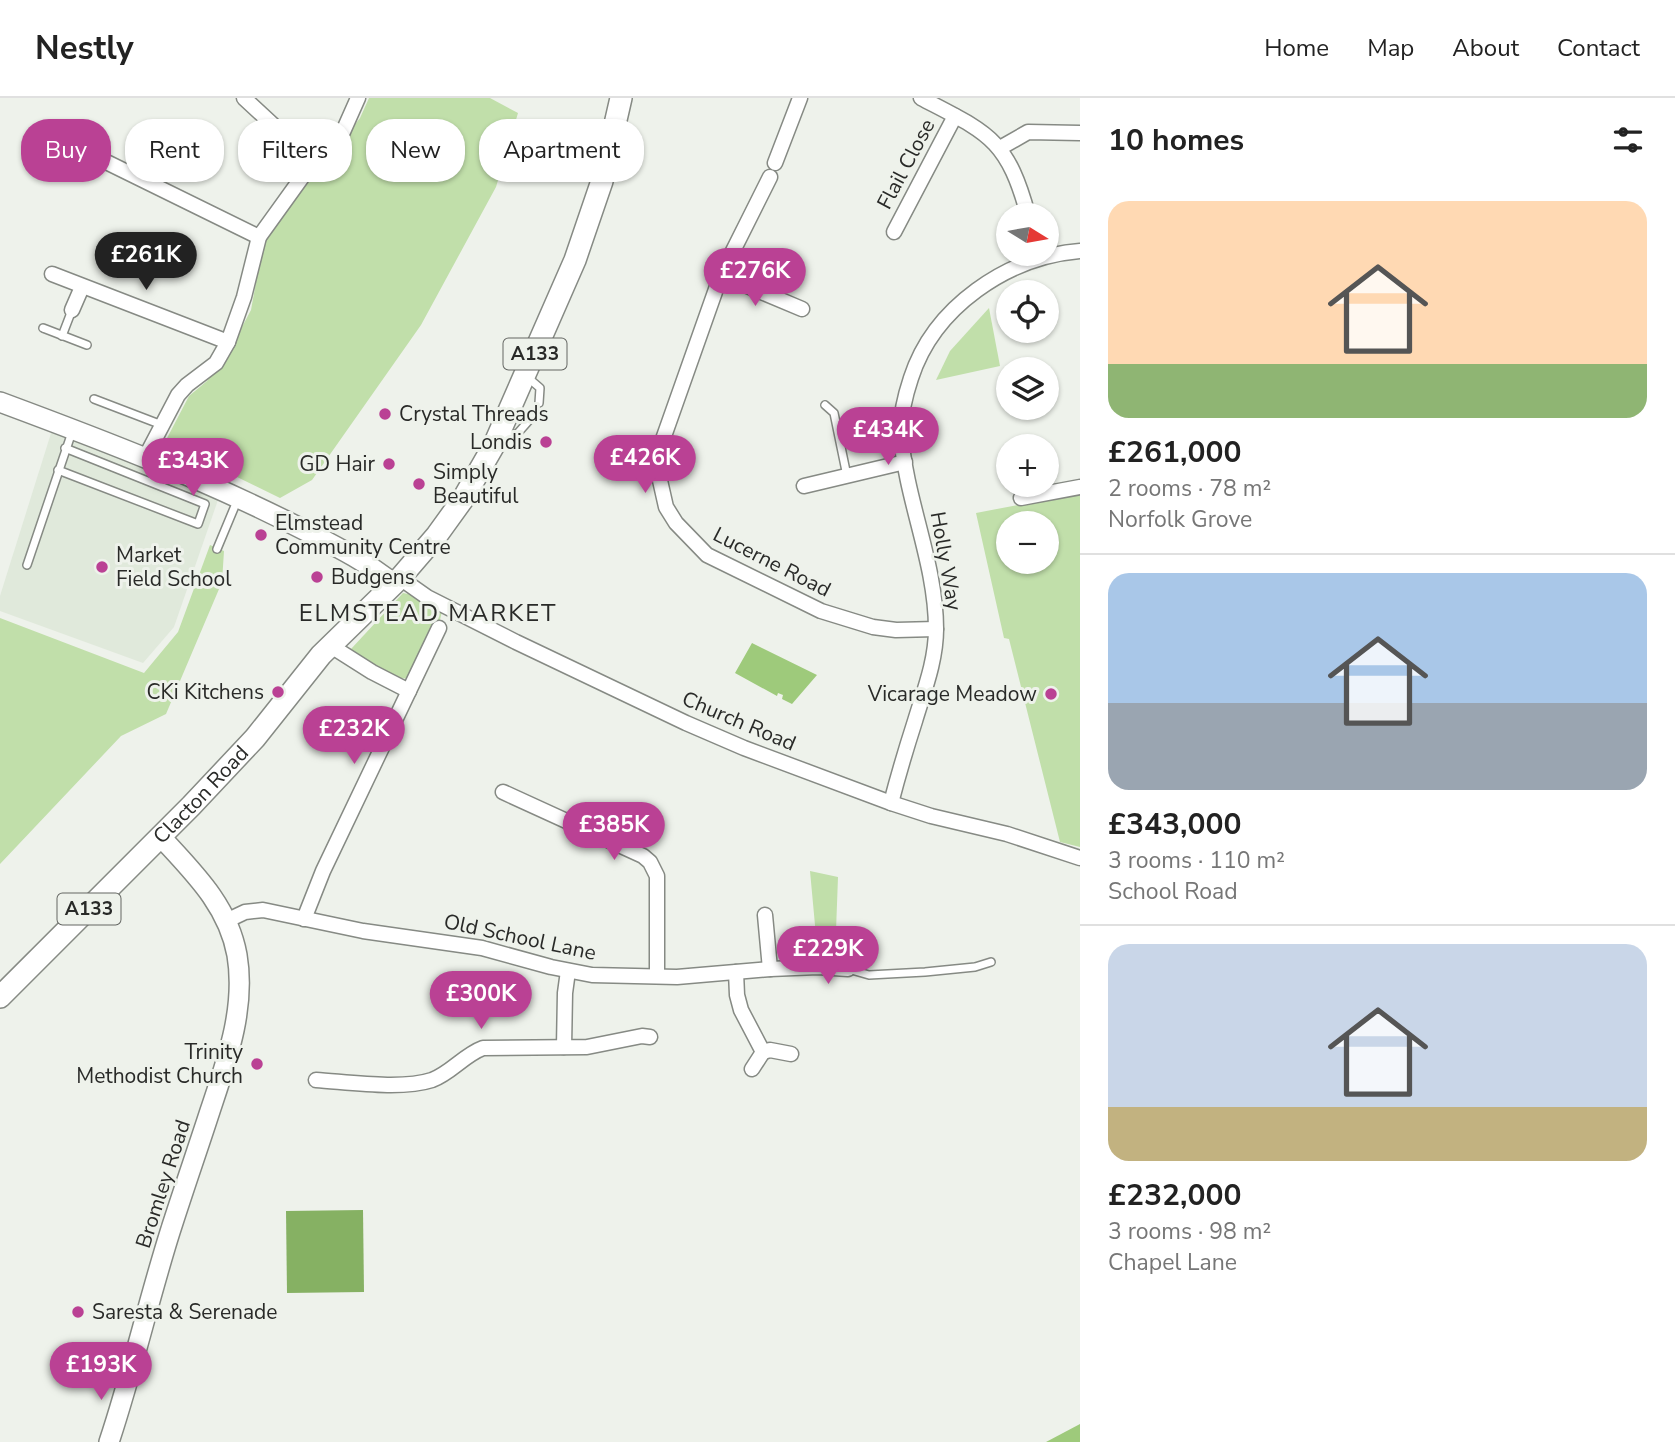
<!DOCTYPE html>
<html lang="en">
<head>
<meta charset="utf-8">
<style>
  body { margin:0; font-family:"Nunito Sans",sans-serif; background:#f2f2f2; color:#222; height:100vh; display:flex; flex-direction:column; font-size:26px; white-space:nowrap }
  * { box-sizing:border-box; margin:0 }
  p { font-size:23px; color:#767676 }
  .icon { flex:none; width:38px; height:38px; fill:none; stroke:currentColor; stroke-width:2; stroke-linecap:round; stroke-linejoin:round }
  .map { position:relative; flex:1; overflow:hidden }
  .side { display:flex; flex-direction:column; background:#fff; width:595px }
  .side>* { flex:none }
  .guide { position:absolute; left:21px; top:21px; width:665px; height:63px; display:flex; gap:14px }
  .needle { width:46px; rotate:101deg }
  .buttons { position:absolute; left:996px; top:105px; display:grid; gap:14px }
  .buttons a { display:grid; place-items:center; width:63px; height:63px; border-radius:50%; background:#fff; box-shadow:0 2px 5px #0004; font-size:35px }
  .price { position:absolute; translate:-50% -60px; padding:0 16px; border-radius:24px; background:#ba4194; color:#fff; font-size:23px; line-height:46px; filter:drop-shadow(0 2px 4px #0008) }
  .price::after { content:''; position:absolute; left:50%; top:42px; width:21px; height:16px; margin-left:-10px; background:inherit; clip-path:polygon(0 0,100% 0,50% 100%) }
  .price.current { background:#222; color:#fff }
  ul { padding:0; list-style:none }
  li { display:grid; align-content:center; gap:14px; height:371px; padding:0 28px }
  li+li { border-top:2px solid #e0e0e0 }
  li span { display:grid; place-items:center; height:217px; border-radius:21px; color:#555 }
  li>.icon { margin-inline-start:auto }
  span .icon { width:126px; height:126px; fill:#fffc; stroke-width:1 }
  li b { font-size:30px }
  h2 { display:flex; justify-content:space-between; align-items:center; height:84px; padding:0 28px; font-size:30px }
  .pill { padding:0 24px; border-radius:28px; background:#fff; box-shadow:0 2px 5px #0004; font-size:24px; line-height:63px }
  .pill.current { background:#ba4194; color:#fff }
  header { display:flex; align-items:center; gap:42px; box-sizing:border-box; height:98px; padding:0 35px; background:#fff; border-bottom:2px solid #e0e0e0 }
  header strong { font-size:33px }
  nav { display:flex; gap:38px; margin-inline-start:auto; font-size:24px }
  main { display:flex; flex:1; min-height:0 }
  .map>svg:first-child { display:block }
  .built { fill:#e0e9db }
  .green { fill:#c1dfaa; fill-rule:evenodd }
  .forest { fill:#9eca7b }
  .water { fill:#86b163 }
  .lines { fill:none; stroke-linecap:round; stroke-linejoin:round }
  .lane-casing { stroke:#868a84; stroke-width:10 }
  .street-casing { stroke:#868a84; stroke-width:17 }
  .secondary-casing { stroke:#868a84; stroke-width:22 }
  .primary-casing { stroke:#868a84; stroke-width:24 }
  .lane { stroke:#fff; stroke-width:7 }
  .street { stroke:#fff; stroke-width:14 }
  .secondary { stroke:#fff; stroke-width:19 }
  .primary { stroke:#fff; stroke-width:21 }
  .poi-dot { fill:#ba4194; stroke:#eef2eb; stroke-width:2.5 }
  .labels { text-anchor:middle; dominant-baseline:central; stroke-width:6; stroke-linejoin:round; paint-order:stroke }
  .shield { fill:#eef2eb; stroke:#646662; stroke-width:2 }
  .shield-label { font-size:19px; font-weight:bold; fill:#292a28 }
  .street-label { font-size:21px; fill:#292a28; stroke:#eef2eb }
  .poi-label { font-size:21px; fill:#292a28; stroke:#eef2eb; text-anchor:start }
  .quarter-label { font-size:24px; letter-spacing:2px; fill:#292a28; stroke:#eef2eb }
</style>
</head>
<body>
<header>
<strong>Nestly</strong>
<nav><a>Home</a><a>Map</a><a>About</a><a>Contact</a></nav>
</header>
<main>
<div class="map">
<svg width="1080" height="1344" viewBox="0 0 1080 1344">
  <rect width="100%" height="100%" fill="#eef2eb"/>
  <path class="built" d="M52 332 219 399 174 529 143 565 0 513V498Z"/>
  <g class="green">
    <path d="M369 0H490L518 15 496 89 421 227 312 382 280 400 165 344 189 298 207 283 226 259 251 212 264 140 360 20Z"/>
    <path d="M989 210 1000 268 936 282 950 253Z"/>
    <path d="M1080 395V749L1060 744 1009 541 1004 540 976 415ZM1008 425H1046V464H1008Z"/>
    <path d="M210 447 224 453 222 484 166 616 121 638 0 766V520L144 575 178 534Z"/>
    <path d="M403 495 413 497 442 513 440 522 411 581 400 580 356 559 352 556 351 551Z"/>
    <path d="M810 773 838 779 835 860 807 858 806 840 816 838Z"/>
  </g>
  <g class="forest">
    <path d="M752 545 817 577 792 606 782 601 783 597 778 595 777 598 735 575Z"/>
    <path d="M1080 1326V1344H1046Z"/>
  </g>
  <path class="water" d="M363 1112 364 1194 287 1195 286 1113Z"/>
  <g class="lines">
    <defs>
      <g id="lane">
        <path d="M43 230 87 247"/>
        <path d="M62 238 72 212"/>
        <path d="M526 278 540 290 539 305"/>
        <path d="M94 301 162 327"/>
        <path d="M825 307 834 315 847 378"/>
        <path d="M503 337 517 336 532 319"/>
        <path d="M58 372 198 426 205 406 65 350"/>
        <path d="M217 451 237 403"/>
        <path d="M27 467 72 334"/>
        <path d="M848 871 869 877 925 874 975 869 991 864"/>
      </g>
      <g id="street">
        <path d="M244 0 313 64"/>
        <path d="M921 0C988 35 1007 40 1028 117"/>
        <path d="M78 36 88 55 259 139"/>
        <path d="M1000 50 1028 34 1080 35"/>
        <path d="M775 65 800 0"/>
        <path d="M77 75 88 55"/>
        <path d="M770 79 721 177 662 344 659 378 666 409 676 425 707 457 821 513 873 529 896 532 936 531"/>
        <path d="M894 134 955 18"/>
        <path d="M52 176 228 244"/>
        <path d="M721 177 802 211"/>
        <path d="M72 212 82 189"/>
        <path d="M146 358 178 297 187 287 216 265 228 244 244 199 259 139 313 64 342 36 358 0"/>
        <path d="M804 388 905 364"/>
        <path d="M1021 400 1080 389"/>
        <path d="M400 480 427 499 516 544 686 625 744 650 891 705 931 718 1007 736 1080 760"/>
        <path d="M331 548 372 574 409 593"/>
        <path d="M503 694 643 758 650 764 657 778V878"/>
        <path d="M891 705C898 678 906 651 915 623 924 593 936 563 936 531 936 465 906 403 901 337 900 318 905 298 911 280 934 209 1007 159 1080 153"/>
        <path d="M765 817 770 871"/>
        <path d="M304 821 323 773 439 530"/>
        <path d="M226 823 245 814 263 812 363 833 482 850 551 869 592 877 677 879 770 871 818 869 848 871 868 844"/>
        <path d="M736 874 737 897 741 912 763 954 752 971"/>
        <path d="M564 949 565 895 568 873"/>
        <path d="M763 954 770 952 791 956"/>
        <path d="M316 982C348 984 401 992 432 982 451 975 464 957 483 950L587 949 642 938 650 939"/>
      </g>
      <g id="secondary">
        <path d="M0 304C105 343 207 382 306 433 337 449 367 464 394 486"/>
        <path d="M109 1344C132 1275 148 1204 170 1134 183 1093 197 1053 210 1013 227 962 246 910 237 857 228 807 193 774 160 738"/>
      </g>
      <g id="primary">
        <path id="s1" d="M0 899 191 708 255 640 321 557 400 480 437 437 463 401 494 347 575 162 602 83 621 0"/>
      </g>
    </defs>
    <use href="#lane" class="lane-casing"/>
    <use href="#street" class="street-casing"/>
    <use href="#secondary" class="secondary-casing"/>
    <use href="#primary" class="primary-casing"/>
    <use href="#lane" class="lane"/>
    <use href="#street" class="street"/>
    <use href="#secondary" class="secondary"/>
    <use href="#primary" class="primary"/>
  </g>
  <g class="poi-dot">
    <circle cx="385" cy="316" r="7"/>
    <circle cx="546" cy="344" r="7"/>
    <circle cx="389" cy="366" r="7"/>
    <circle cx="419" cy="386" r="7"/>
    <circle cx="261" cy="437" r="7"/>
    <circle cx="102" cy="469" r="7"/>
    <circle cx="317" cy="479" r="7"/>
    <circle cx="278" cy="594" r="7"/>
    <circle cx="1051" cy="596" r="7"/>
    <circle cx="257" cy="966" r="7"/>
    <circle cx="78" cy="1214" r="7"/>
  </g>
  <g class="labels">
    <g class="shield">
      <rect x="503.5" y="240.5" width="63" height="31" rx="5"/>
      <rect x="57.5" y="795.5" width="63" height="31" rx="5"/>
    </g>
    <g class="shield-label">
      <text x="535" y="256">A133</text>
      <text x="89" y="811">A133</text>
    </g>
    <g class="street-label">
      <text transform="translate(906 66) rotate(-62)">Flail Close</text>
      <text transform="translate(946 463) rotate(80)">Holly Way</text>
      <text transform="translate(772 464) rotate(27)">Lucerne Road</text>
      <text transform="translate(739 623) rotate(23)">Church Road</text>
      <text stroke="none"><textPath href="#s1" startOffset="285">Clacton Road</textPath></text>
      <text transform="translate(520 839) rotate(12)">Old School Lane</text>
      <text transform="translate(163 1086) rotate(-72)">Bromley Road</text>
    </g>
    <g class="poi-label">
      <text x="399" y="316">Crystal Threads</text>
      <text x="532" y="344" text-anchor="end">Londis</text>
      <text x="375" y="366" text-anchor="end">GD Hair</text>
      <text x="433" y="374">Simply<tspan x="433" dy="24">Beautiful</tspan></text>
      <text x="275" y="425">Elmstead<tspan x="275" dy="24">Community Centre</tspan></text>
      <text x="116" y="457">Market<tspan x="116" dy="24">Field School</tspan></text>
      <text x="331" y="479">Budgens</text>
      <text x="264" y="594" text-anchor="end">CKi Kitchens</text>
      <text x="1037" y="596" text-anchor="end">Vicarage Meadow</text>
      <text x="243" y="954" text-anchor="end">Trinity<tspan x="243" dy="24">Methodist Church</tspan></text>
      <text x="92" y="1214">Saresta &amp; Serenade</text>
    </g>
    <g class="quarter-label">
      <text x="428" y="515">ELMSTEAD MARKET</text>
    </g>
  </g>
</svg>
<div class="buttons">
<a><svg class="needle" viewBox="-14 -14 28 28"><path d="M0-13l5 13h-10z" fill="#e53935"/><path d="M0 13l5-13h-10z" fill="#767676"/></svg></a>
<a><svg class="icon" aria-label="locate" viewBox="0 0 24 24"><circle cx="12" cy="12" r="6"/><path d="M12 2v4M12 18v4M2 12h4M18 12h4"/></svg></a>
<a><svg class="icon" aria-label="layers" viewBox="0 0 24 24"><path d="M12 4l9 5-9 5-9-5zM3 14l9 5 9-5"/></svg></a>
<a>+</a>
<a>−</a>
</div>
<b class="price current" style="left:146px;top:194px">£261K</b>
<b class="price" style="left:755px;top:210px">£276K</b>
<b class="price" style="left:888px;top:369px">£434K</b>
<b class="price" style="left:645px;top:397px">£426K</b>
<b class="price" style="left:193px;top:400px">£343K</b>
<b class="price" style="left:354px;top:668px">£232K</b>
<b class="price" style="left:614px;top:764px">£385K</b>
<b class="price" style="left:828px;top:888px">£229K</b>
<b class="price" style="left:481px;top:933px">£300K</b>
<b class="price" style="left:101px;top:1304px">£193K</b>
<div class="guide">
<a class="pill current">Buy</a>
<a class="pill">Rent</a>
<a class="pill">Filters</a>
<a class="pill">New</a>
<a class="pill">Apartment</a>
</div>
</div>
<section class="side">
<h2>10 homes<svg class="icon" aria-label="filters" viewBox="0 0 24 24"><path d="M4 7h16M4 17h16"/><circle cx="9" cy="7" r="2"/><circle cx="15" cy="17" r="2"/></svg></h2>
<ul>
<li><span style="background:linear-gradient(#ffd9b3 75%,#8fb573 0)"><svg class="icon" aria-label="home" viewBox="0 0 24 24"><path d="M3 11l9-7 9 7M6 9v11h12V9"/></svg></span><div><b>£261,000</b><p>2 rooms · 78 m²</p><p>Norfolk Grove</p></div></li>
<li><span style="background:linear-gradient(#a9c7e8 60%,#9aa5b1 0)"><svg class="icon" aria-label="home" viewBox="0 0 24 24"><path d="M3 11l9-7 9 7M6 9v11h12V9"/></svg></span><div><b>£343,000</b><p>3 rooms · 110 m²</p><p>School Road</p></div></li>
<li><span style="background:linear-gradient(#c9d6e8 75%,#c2b280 0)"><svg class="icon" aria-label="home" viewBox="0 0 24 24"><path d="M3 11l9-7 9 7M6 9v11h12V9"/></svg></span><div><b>£232,000</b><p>3 rooms · 98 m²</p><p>Chapel Lane</p></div></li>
</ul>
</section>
</main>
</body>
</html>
